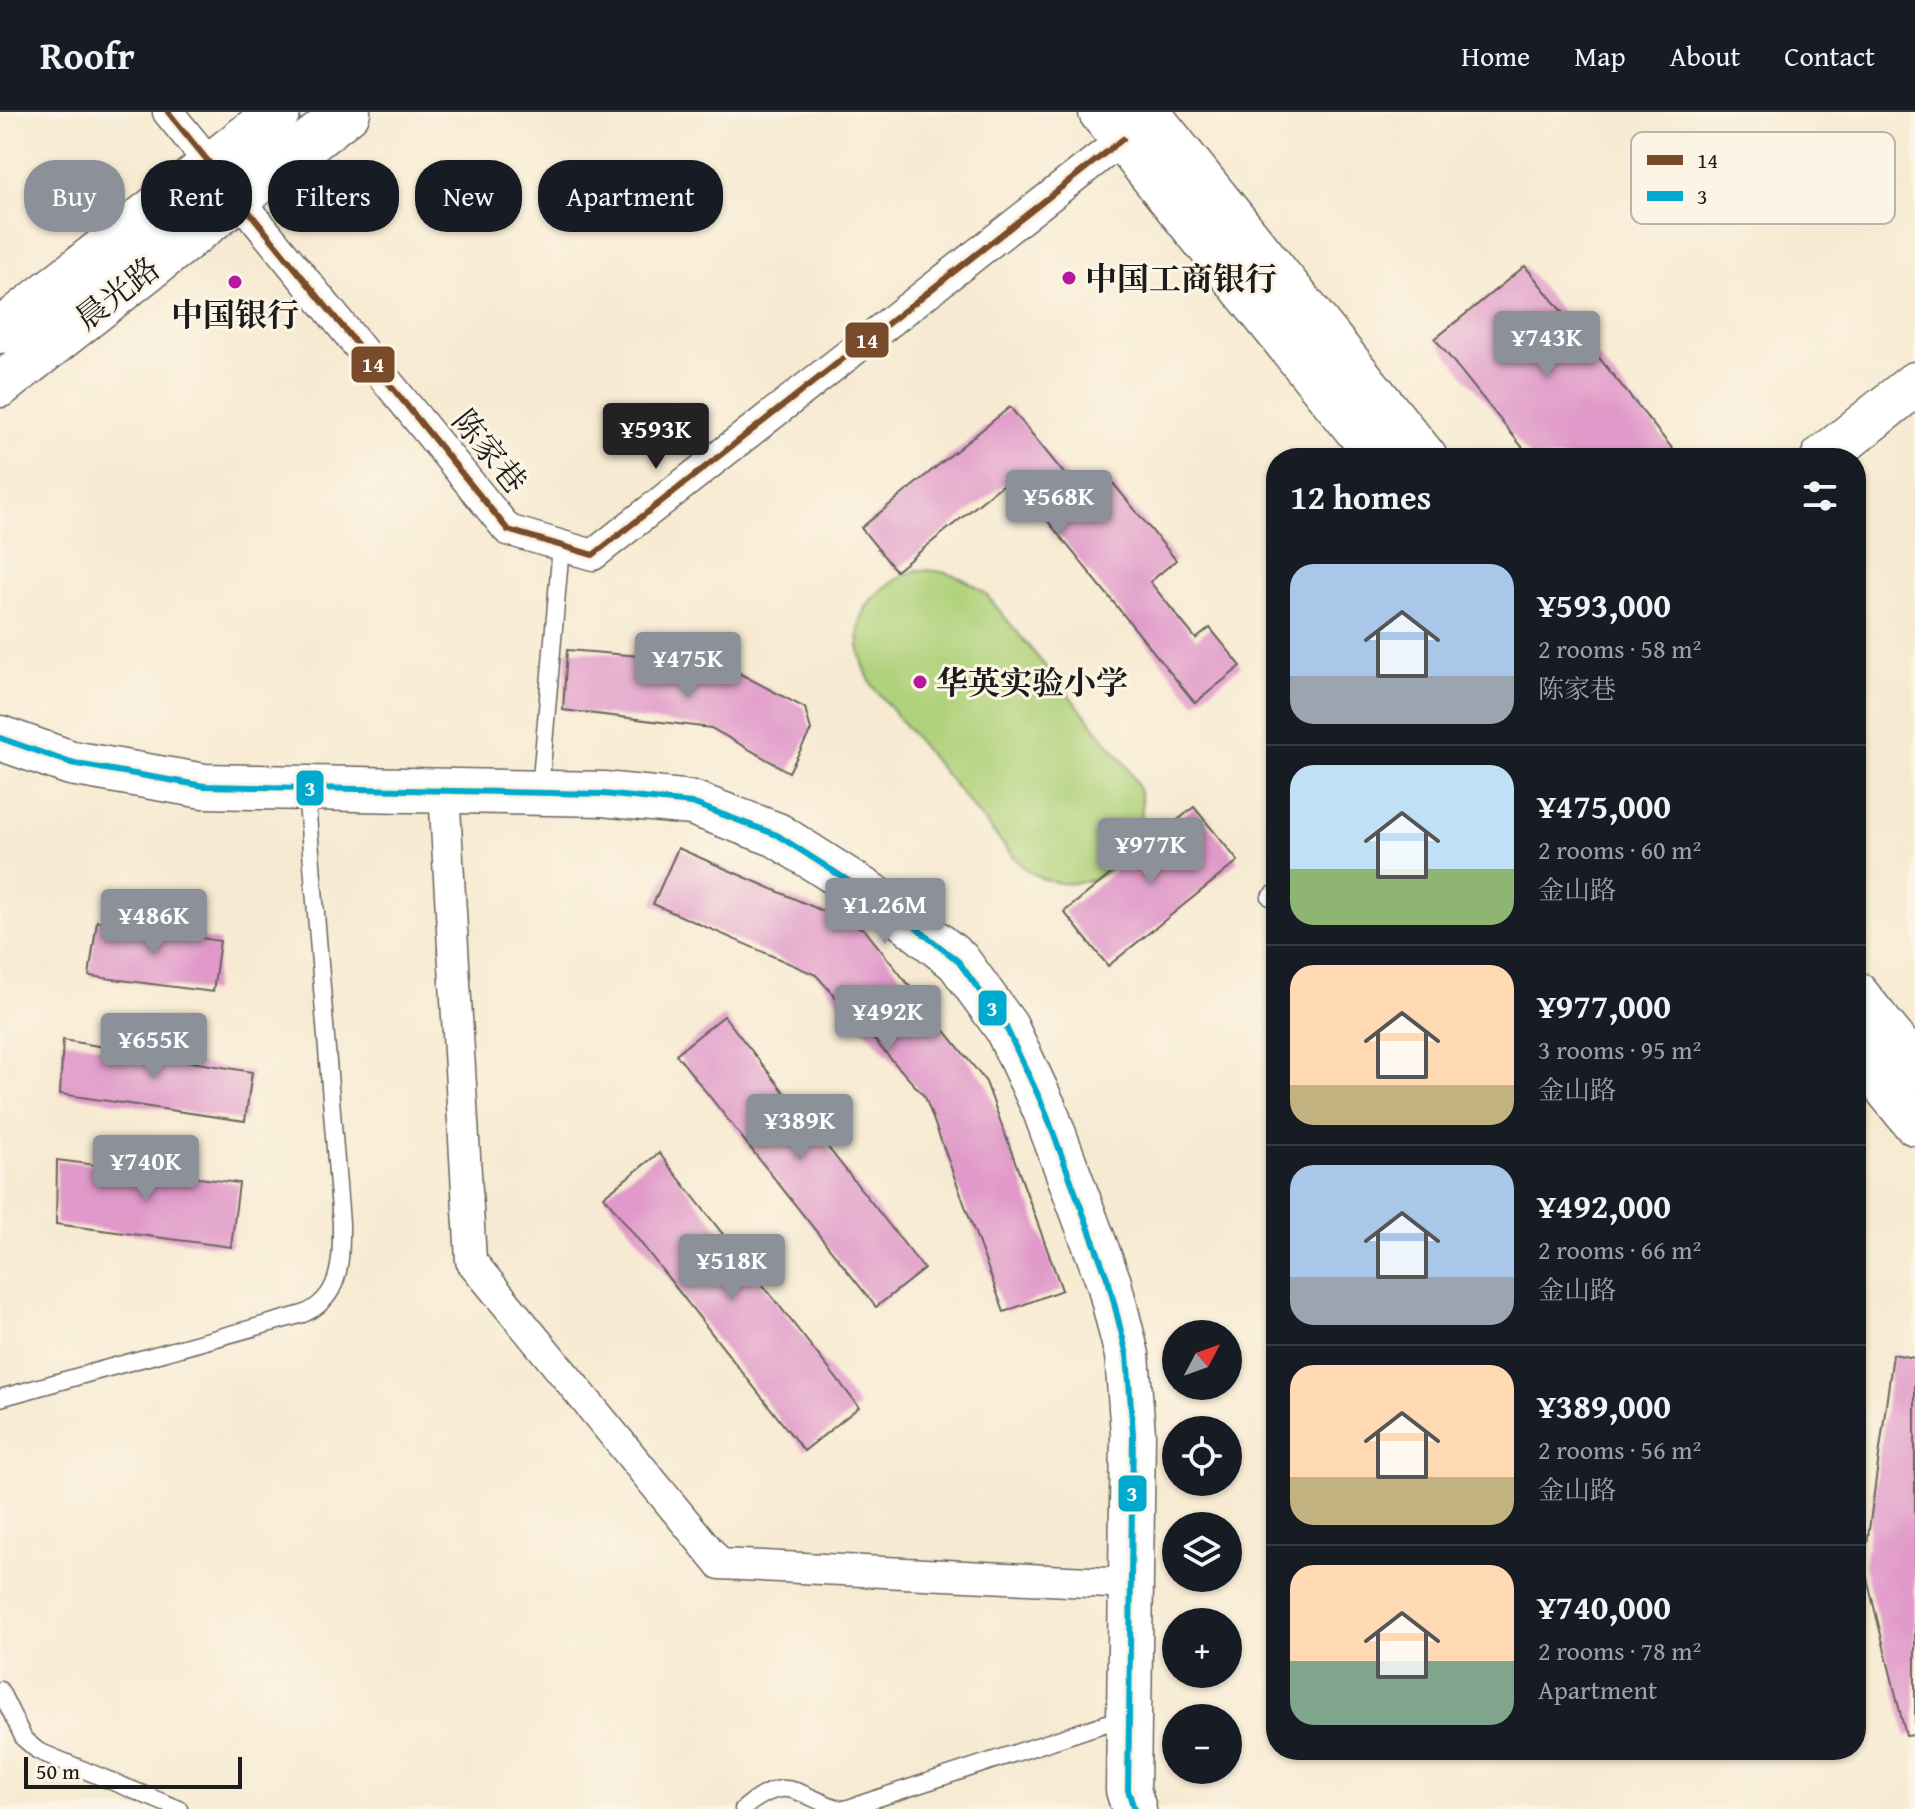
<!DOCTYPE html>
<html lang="en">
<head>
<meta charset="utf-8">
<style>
  body { margin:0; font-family:"Gentium Book Plus","Noto Serif SC",serif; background:#20242c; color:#f1f3f6; height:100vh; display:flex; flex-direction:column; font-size:30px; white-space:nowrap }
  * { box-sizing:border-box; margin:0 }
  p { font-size:26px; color:#9ea1a6 }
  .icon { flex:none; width:44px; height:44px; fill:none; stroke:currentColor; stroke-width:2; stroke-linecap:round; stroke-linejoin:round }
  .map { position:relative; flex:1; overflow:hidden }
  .sheet { position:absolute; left:1266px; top:336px; width:600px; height:1312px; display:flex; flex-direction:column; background:#171b24; border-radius:32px; box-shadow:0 2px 6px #0004 }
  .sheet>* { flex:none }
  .guide { position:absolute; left:24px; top:48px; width:760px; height:72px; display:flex; gap:16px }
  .needle { width:52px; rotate:49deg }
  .controls { position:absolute; left:1162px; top:1208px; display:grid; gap:16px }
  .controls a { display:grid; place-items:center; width:80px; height:80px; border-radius:50%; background:#171b24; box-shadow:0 2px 6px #0004; font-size:40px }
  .scale { position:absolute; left:24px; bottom:20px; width:218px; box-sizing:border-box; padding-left:8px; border:4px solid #1c1c1c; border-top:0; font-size:22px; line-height:28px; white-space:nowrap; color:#1c1c1c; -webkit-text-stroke:6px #fcf5e5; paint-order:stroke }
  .price { position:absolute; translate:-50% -68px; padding:0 18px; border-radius:8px; background:#8c9099; color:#fff; font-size:26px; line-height:52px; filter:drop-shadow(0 2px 4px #0008) }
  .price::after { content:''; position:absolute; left:50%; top:48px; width:24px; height:18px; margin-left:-12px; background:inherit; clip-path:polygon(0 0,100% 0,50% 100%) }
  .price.active { background:#222; color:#fff }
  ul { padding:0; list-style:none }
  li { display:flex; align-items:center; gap:24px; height:200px; padding:0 24px }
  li+li { border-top:2px solid #363941 }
  li span { display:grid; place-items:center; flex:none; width:224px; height:160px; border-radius:24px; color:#555 }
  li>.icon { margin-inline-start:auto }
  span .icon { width:96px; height:96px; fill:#fffc; stroke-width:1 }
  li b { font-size:34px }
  h2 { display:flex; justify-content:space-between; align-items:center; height:96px; padding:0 24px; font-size:34px }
  .tag { padding:0 28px; border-radius:32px; background:#171b24; box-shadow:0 2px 6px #0004; font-size:28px; line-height:72px }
  .tag.active { background:#8c9099; color:#fff }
  header { display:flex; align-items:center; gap:48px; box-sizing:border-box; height:112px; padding:0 40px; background:#171b24; border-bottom:2px solid #363941 }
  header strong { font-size:38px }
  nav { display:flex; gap:44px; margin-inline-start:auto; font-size:28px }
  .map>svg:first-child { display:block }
  .green { fill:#b0d27b; stroke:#66774c; stroke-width:2 }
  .building { fill:#e099c9 }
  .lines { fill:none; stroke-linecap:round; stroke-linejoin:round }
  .lane-casing { stroke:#69645c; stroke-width:19 }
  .street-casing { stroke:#69645c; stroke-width:33 }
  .secondary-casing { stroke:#69645c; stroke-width:47 }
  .primary-casing { stroke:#69645c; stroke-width:47 }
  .lane { stroke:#fff; stroke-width:16 }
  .street { stroke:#fff; stroke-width:30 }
  .secondary { stroke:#fff; stroke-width:44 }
  .primary { stroke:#fff; stroke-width:44 }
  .bus-1-casing { stroke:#fcf5e5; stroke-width:12 }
  .bus-2-casing { stroke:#fcf5e5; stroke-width:12 }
  .bus-1 { stroke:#7a4b2a; stroke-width:6 }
  .bus-2 { stroke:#00a9ce; stroke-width:6 }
  .poi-dot { fill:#b5179e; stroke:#fcf5e5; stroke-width:3 }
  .labels { text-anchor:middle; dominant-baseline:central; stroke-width:6; stroke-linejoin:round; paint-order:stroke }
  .poi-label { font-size:32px; font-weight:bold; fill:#1c1c1c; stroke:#fcf5e5; text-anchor:start }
  .street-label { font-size:32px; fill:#1c1c1c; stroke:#fcf5e5 }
  .key { fill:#fcf5e5; stroke:#b9b4a9; stroke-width:2 }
  .key-label { font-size:22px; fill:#1c1c1c }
  .line-badge { stroke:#fcf5e5; stroke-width:3 }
  .badge-label { font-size:22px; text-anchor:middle; font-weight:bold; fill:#fff }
</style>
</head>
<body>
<header>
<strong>Roofr</strong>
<nav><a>Home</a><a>Map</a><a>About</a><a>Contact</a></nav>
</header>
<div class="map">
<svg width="1915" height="1697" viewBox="0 0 1915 1697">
  <rect width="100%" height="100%" fill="#fcf5e5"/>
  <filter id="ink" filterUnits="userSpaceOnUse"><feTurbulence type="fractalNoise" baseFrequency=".0125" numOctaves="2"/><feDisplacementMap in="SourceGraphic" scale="16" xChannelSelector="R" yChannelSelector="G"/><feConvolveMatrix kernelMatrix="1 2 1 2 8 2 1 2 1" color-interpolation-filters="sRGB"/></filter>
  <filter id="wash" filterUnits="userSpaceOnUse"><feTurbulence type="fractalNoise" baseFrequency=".006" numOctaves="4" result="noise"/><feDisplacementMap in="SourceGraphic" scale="32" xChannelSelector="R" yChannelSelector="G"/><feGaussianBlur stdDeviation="1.8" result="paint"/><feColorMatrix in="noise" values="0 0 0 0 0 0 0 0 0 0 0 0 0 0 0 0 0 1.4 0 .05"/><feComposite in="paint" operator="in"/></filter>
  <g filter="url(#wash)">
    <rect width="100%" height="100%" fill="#f7ead2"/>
    <path class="green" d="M917 458C946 458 963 464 985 481L1124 650C1133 664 1142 678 1142 695 1144 753 1079 792 1030 760 1023 756 1017 748 1012 743L873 575C844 519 859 480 917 458Z"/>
    <g id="blocks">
      <g class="building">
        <path d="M1525 154 1680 346H1531L1435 227Z"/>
        <path d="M1010 295 1083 385 1108 365 1176 448 1150 470 1196 527 1210 516 1241 554 1195 591 1012 365 896 459 861 416Z"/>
        <path d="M567 538 701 549 731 557 805 596 811 618 789 660 711 616 563 598Z"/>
        <path d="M1194 695 1238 749 1108 854 1064 800Z"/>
        <path d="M678 736 864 817 986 970 1062 1178 1004 1200 925 985 816 863 653 792Z"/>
        <path d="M97 809 220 829 213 880 89 864Z"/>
        <path d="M724 904 924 1157 876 1195 676 942Z"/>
        <path d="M63 928 252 960 245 1009 60 982Z"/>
        <path d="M659 1041 859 1295 804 1339 604 1084Z"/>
        <path d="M57 1048 239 1071 231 1135 56 1112Z"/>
        <path d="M1893 1242 1915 1246V1623L1906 1624 1864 1454Z"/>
      </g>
    </g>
  </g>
  <g filter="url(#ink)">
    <use href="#blocks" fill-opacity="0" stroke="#69645c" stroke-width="2"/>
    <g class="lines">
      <defs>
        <g id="lane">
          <path d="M540 679 561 434"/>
          <path d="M1270 785 1276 781"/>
          <path d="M0 1286 303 1202C342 1186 341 1149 341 1111L306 678"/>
          <path d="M0 1578 24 1627 38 1639 179 1697"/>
          <path d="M743 1697C788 1659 796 1684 841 1697"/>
          <path d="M845 1697 1125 1605"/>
        </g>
        <g id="street">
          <path d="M168 0 508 418 593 443 1123 27"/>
          <path d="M444 678 471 1149 720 1452 1130 1472"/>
        </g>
        <g id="secondary">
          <path d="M0 219 278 0"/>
          <path d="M0 273 348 0"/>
          <path d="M1823 346 1915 272"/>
          <path d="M0 626 71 651 204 674 603 682 692 691 777 723 891 796 958 849 1006 915 1044 996 1109 1171 1127 1243 1133 1322 1128 1678 1134 1697"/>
        </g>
        <g id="primary">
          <path d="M1101 0 1380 346"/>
          <path d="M1147 0 1425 346"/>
          <path d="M1856 882 1915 955"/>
          <path d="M1856 938 1915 1011"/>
        </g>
      </defs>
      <use href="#lane" class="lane-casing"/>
      <use href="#street" class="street-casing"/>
      <use href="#secondary" class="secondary-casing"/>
      <use href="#primary" class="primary-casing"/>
      <use href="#lane" class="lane"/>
      <use href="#street" class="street"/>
      <use href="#secondary" class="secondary"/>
      <use href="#primary" class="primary"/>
      <defs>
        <path id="bus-1" d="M168 0 508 418 593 443 1123 27"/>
        <path id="bus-2" d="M0 626 71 651 204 674 603 682 692 691 777 723 891 796 958 849 1006 915 1044 996 1109 1171 1127 1243 1133 1322 1128 1678 1134 1697"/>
      </defs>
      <use href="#bus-1" class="bus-1-casing"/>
      <use href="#bus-2" class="bus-2-casing"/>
      <use href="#bus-1" class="bus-1"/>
      <use href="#bus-2" class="bus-2"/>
    </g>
  </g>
  <g class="poi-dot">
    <circle cx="1069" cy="166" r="8"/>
    <circle cx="235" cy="170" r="8"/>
    <circle cx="920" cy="570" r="8"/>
  </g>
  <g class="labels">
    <g class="poi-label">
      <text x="1085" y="166">中国工商银行</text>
      <text x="235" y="202" text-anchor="middle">中国银行</text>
      <text x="936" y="570">华英实验小学</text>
    </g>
    <g class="street-label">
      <text transform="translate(117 181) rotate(-38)">晨光路</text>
      <text transform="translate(490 339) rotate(51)">陈家巷</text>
    </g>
  </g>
  <rect x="1631" y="20" width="264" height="92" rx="12" class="key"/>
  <rect x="1647" y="43" width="36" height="10" fill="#7a4b2a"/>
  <rect x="1647" y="79" width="36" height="10" fill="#00a9ce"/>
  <g class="key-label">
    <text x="1697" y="56">14</text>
    <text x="1697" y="92">3</text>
  </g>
  <g class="line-badge">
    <rect x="844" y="209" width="46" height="38" rx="8" fill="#7a4b2a"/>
    <rect x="350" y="233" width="46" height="39" rx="8" fill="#7a4b2a"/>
    <rect x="295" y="657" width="30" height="38" rx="8" fill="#00a9ce"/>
    <rect x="977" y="877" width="31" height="38" rx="8" fill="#00a9ce"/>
    <rect x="1117" y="1362" width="31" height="39" rx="8" fill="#00a9ce"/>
  </g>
  <g class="badge-label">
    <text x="867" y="236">14</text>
    <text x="373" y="260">14</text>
    <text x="310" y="684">3</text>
    <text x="992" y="904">3</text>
    <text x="1132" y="1389">3</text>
  </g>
</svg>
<div class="controls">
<a><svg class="needle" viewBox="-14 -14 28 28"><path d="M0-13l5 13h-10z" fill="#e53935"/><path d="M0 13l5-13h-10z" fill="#9ea1a6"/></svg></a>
<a><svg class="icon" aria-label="locate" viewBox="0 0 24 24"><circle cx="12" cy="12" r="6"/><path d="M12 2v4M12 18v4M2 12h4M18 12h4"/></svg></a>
<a><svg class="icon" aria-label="layers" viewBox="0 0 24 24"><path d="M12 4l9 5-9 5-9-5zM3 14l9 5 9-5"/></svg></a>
<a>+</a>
<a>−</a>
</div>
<div class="scale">50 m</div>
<b class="price" style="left:1547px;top:267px">¥743K</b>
<b class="price active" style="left:656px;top:359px">¥593K</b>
<b class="price" style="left:1059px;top:426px">¥568K</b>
<b class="price" style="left:688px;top:588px">¥475K</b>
<b class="price" style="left:1151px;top:774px">¥977K</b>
<b class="price" style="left:885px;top:834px">¥1.26M</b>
<b class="price" style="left:154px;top:845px">¥486K</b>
<b class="price" style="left:888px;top:941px">¥492K</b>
<b class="price" style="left:154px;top:969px">¥655K</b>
<b class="price" style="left:800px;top:1050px">¥389K</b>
<b class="price" style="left:146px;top:1091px">¥740K</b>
<b class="price" style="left:732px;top:1190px">¥518K</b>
<div class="guide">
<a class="tag active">Buy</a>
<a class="tag">Rent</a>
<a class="tag">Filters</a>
<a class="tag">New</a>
<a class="tag">Apartment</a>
</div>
<section class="sheet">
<h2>12 homes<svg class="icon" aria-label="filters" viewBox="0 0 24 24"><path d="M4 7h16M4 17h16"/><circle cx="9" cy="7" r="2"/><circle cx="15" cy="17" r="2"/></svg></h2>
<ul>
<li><span style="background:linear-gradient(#a9c7e8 70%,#9aa5b1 0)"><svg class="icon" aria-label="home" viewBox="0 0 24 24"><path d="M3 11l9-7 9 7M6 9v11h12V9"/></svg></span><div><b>¥593,000</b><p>2 rooms · 58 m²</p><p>陈家巷</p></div></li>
<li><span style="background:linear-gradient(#bfe0f5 65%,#8fb573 0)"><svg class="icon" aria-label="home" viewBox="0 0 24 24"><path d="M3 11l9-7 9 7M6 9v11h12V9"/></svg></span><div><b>¥475,000</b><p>2 rooms · 60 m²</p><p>金山路</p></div></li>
<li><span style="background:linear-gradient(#ffd9b3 75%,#c2b280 0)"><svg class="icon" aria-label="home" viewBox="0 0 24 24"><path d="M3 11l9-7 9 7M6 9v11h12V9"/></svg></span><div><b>¥977,000</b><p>3 rooms · 95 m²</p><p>金山路</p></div></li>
<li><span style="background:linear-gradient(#a9c7e8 70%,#9aa5b1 0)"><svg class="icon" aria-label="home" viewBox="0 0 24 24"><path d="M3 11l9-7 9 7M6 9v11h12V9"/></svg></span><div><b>¥492,000</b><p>2 rooms · 66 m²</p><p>金山路</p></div></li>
<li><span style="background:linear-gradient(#ffd9b3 70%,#c2b280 0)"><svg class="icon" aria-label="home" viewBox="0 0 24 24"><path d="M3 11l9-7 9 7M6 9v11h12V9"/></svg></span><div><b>¥389,000</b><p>2 rooms · 56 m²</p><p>金山路</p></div></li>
<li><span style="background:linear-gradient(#ffd9b3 60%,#7fa58c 0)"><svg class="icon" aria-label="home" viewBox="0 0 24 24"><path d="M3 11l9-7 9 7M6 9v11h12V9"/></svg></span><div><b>¥740,000</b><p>2 rooms · 78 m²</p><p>Apartment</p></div></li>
</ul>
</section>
</div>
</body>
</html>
